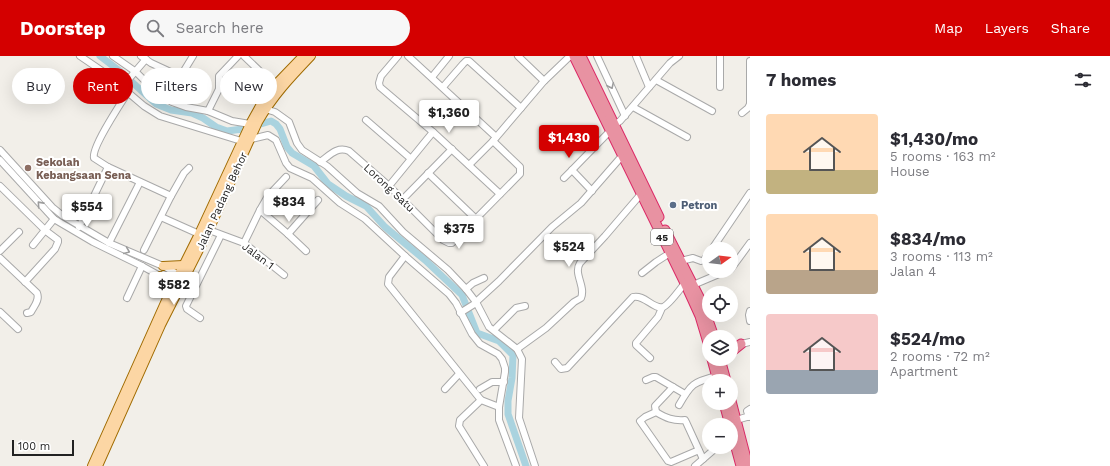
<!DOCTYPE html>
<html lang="en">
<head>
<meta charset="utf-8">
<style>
  body { margin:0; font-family:"Work Sans",sans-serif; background:#f7f7f7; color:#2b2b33; height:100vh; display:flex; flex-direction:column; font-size:15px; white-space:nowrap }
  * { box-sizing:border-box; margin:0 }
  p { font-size:13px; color:#7c7c81 }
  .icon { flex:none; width:22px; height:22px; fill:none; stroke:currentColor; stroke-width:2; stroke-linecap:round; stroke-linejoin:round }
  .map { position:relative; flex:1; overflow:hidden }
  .side { display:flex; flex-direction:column; background:#fff; width:360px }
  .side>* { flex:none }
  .top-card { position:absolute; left:12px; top:12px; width:380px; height:36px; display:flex; gap:8px }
  .needle { width:26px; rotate:75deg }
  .controls { position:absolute; left:702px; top:186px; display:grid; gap:8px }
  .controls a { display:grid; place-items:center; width:36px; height:36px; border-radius:50%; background:#fff; box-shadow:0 4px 16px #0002; font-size:20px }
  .scale { position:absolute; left:12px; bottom:10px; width:62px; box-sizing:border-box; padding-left:4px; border:2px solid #222; border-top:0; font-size:11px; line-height:14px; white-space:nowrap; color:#222; -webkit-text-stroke:3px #fff; paint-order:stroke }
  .price { position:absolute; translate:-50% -34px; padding:0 9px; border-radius:4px; background:#fff; color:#222; font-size:13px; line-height:26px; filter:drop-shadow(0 1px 2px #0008) }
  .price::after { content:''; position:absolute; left:50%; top:24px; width:12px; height:9px; margin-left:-6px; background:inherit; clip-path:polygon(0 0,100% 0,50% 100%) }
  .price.on { background:#d40000; color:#fff }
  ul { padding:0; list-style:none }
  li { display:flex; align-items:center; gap:12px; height:100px; padding:0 16px }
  li span { display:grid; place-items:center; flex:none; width:112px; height:80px; border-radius:4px; color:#555 }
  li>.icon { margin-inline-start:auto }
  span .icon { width:48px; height:48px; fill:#fffc; stroke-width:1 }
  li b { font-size:17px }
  h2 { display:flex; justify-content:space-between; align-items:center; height:48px; padding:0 16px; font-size:17px }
  .tag { padding:0 14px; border-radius:18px; background:#fff; box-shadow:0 4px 16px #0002; font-size:14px; line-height:36px }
  .tag.on { background:#d40000; color:#fff }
  header { display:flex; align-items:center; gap:24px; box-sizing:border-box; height:56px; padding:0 20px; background:#d40000; color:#fff }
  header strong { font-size:19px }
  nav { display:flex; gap:22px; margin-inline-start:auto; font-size:14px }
  .search { width:280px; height:36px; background:#f7f7f7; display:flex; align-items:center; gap:10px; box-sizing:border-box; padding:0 14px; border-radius:22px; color:#7c7c81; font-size:15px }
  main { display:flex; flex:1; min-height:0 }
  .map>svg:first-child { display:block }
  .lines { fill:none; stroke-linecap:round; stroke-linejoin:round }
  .river { stroke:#aad3df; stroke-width:7 }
  .minor-casing { stroke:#a9a9a9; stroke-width:8 }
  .major-casing { stroke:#a06b00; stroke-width:10 }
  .highway-casing { stroke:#dc2a67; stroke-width:11 }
  .minor { stroke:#fff; stroke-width:6 }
  .major { stroke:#fcd6a4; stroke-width:8 }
  .highway { stroke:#e892a2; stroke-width:9 }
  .oneway { stroke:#9c9c9c }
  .education-dot { fill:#8d6e63; stroke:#fff; stroke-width:1.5 }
  .service-dot { fill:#5c6f8a; stroke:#fff; stroke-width:1.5 }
  .labels { text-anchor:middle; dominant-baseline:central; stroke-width:4; stroke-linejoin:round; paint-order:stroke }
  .shield { fill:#fff; stroke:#646464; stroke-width:1 }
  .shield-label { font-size:10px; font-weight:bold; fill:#222 }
  .education-label { font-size:11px; font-weight:bold; fill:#785e54; stroke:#fff; text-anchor:start }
  .street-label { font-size:11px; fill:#222; stroke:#fff }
  .service-label { font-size:11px; font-weight:bold; fill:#4e5e75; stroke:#fff; text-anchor:start }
</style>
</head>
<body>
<header>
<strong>Doorstep</strong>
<div class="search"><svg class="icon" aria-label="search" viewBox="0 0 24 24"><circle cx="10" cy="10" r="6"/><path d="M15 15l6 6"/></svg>Search here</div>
<nav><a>Map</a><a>Layers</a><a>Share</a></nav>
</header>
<main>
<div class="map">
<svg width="750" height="410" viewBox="0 0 750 410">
  <rect width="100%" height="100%" fill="#f2efe9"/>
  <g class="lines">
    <path class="river" d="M100 0 121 16 156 48 171 54 192 57 203 62 216 71 227 75 243 73 271 65 276 68 280 73 287 91 292 97 314 110 328 128 346 140 366 150 385 171 425 204 462 239 477 277 499 285 513 299 512 322 508 345V358L526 410"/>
    <defs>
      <g id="minor">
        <path d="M80 0 105 17 144 50 160 60 238 84 242 86"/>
        <path d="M113 0 136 16 154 34 172 46 186 51 208 55 232 65 250 68"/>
        <path d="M141 0 151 7 179 20 182 18 193 0"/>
        <path d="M244 0 268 23 279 29"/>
        <path d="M398 0 381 20 379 27 380 31 433 76 500 138"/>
        <path d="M408 0 496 81"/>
        <path d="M518 0 544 25"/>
        <path d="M597 0 625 60"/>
        <path d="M636 0 649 31"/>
        <path d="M432 21 449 0"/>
        <path d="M656 24 712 55"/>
        <path d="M122 31 146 3"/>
        <path d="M443 31 463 8 466 5H469L521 52"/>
        <path d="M720 31V0"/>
        <path d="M128 36C121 47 91 92 94 102L108 111 171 140"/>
        <path d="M633 51 687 81"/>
        <path d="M265 53 275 56 289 66 297 87 302 94 327 110 357 137 379 150 403 176 448 214 466 233 476 246 489 271 517 293 522 303 519 362 535 410"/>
        <path d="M208 55 219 33V20L238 0"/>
        <path d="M742 57 748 52 750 48V5"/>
        <path d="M366 64 410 102"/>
        <path d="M614 69 620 65 670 7 679 0"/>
        <path d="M251 83 268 79 276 84 286 107 290 112 312 122 340 147 365 163 405 200 449 238 456 247 472 278 480 288 498 298 502 303 505 312V316L499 351V364L516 410"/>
        <path d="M0 94 52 151 63 160 109 187 163 210 181 220"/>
        <path d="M0 104 54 163 93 186 142 210 160 220 179 227"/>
        <path d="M320 106C330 99 337 90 349 95L389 130 443 184 449 187H452L520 118V111L493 85"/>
        <path d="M469 109 493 85 544 25 570 0"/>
        <path d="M428 117 476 163"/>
        <path d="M564 122 572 114"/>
        <path d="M0 130 46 175 58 184V186L55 193 25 226"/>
        <path d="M389 130 433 76"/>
        <path d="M592 135 572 114 610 75"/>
        <path d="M402 144 452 93"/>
        <path d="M260 154 288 178 306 195"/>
        <path d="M161 161 199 178"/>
        <path d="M79 171 108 111"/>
        <path d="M209 174 244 187 284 219"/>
        <path d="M288 178 318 144"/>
        <path d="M109 187 140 126"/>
        <path d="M244 187 260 154 268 140 286 121"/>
        <path d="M33 189 54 163"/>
        <path d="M712 193 750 137"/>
        <path d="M144 194 171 140 184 117 189 112"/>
        <path d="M0 195 19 176"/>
        <path d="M405 200 389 221 388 228 481 344"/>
        <path d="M0 202 37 237C40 244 34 250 31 256L27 257"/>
        <path d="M681 205 693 202 701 205 704 204 709 197"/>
        <path d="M731 213 750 187"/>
        <path d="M642 217 656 206 670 197"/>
        <path d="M693 229 719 218"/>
        <path d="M466 233 473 227 484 222"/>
        <path d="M127 242 142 210"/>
        <path d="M476 246 499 225 552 171 581 147 622 100"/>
        <path d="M750 255 749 259 750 265"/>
        <path d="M0 256 18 273"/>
        <path d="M460 257 476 247"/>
        <path d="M200 262 187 253 186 250 221 179"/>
        <path d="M494 274 516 252 525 250"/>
        <path d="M738 289 750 286"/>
        <path d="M517 293 546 272 574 246 581 242C586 230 573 218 580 207L605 180 641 138"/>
        <path d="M650 302 636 289V287L658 261 662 252"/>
        <path d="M555 306 561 313 567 312 633 241C644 238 654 254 663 251 669 249 680 233 685 227"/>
        <path d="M646 324 653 321H656L685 338"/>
        <path d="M445 333 459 318"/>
        <path d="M480 333 492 326H504"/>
        <path d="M679 349C691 328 693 326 717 320"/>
        <path d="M656 356 655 350 673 331"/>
        <path d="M749 361 747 355 750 353"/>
        <path d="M733 365 750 360"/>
        <path d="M699 394 671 406 668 405 640 365 645 361 656 356C666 362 673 365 685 364L686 366 703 403"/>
        <path d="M484 410 459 370 460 364 481 344 499 351"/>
        <path d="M695 410 717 391"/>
      </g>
      <g id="major">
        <path d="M163 210 183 209"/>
        <path d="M160 220 165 230 168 240"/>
        <path d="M92 410 168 240 199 178 250 68 260 50 276 28 303 0"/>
        <path d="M98 410 161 269 209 174 258 66C273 40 290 22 311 0"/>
      </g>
      <g id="highway">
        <path d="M574 0 685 227 700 260 709 290"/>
        <path d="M581 0 659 161"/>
        <path d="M665 174 702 247 714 281"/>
        <path d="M731 296 741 288"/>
        <path d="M712 303 718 325"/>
        <path d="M720 303 726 325"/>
        <path d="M731 345 748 410"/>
        <path d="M724 347 730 369"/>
        <path d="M731 373 741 410"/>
      </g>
    </defs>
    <use href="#minor" class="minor-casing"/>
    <use href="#major" class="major-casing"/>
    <use href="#highway" class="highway-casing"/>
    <use href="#minor" class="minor"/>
    <use href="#major" class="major"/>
    <use href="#highway" class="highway"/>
  </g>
  <defs><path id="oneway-chevron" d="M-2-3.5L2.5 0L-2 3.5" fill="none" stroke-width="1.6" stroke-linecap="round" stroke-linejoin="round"/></defs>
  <g class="oneway">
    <use href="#oneway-chevron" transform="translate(611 30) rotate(65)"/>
    <use href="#oneway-chevron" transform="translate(40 148) rotate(-132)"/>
    <use href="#oneway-chevron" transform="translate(127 195) rotate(23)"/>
  </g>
  <circle class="education-dot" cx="28" cy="112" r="4"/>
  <circle class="service-dot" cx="673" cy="149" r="4"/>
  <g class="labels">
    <rect class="shield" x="651" y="173" width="22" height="16" rx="3"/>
    <g class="shield-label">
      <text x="662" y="181">45</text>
    </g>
    <g class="education-label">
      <text x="36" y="106">Sekolah<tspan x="36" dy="13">Kebangsaan Sena</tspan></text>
    </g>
    <g class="street-label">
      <text transform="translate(389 132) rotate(43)">Lorong Satu</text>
      <text transform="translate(222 145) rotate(-65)">Jalan Padang Behor</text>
      <text transform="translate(258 200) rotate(37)">Jalan 1</text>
    </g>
    <g class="service-label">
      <text x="681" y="149">Petron</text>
    </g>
  </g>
</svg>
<div class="controls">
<a><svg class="needle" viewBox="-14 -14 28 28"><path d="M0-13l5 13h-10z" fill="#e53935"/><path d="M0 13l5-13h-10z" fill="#7c7c81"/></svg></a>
<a><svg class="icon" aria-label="locate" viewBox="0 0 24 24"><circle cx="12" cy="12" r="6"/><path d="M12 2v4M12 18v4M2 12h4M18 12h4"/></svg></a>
<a><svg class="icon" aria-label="layers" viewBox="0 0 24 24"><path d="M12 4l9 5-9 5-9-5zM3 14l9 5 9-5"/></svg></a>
<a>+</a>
<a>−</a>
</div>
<div class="scale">100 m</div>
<b class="price" style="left:449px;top:78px">$1,360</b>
<b class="price on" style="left:569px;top:103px">$1,430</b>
<b class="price" style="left:289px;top:167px">$834</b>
<b class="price" style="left:87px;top:172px">$554</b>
<b class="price" style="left:459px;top:194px">$375</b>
<b class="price" style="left:569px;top:212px">$524</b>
<b class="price" style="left:174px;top:250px">$582</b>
<div class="top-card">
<a class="tag">Buy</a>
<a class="tag on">Rent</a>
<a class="tag">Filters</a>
<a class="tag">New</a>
</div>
</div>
<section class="side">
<h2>7 homes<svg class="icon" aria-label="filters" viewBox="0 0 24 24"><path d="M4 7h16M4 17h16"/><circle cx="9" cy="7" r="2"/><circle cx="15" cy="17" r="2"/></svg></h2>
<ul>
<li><span style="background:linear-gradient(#ffd9b3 70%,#c2b280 0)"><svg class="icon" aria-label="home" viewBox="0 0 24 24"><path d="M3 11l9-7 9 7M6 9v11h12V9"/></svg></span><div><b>$1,430/mo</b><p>5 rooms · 163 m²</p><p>House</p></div></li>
<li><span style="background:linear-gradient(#ffd9b3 70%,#b9a48a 0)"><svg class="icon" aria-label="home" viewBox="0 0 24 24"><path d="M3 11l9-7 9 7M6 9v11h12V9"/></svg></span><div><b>$834/mo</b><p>3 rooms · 113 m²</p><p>Jalan 4</p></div></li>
<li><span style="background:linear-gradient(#f6c9c9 70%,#9aa5b1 0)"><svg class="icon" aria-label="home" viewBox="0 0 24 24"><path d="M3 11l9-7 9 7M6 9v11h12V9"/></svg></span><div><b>$524/mo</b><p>2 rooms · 72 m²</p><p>Apartment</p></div></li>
</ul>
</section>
</main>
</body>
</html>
